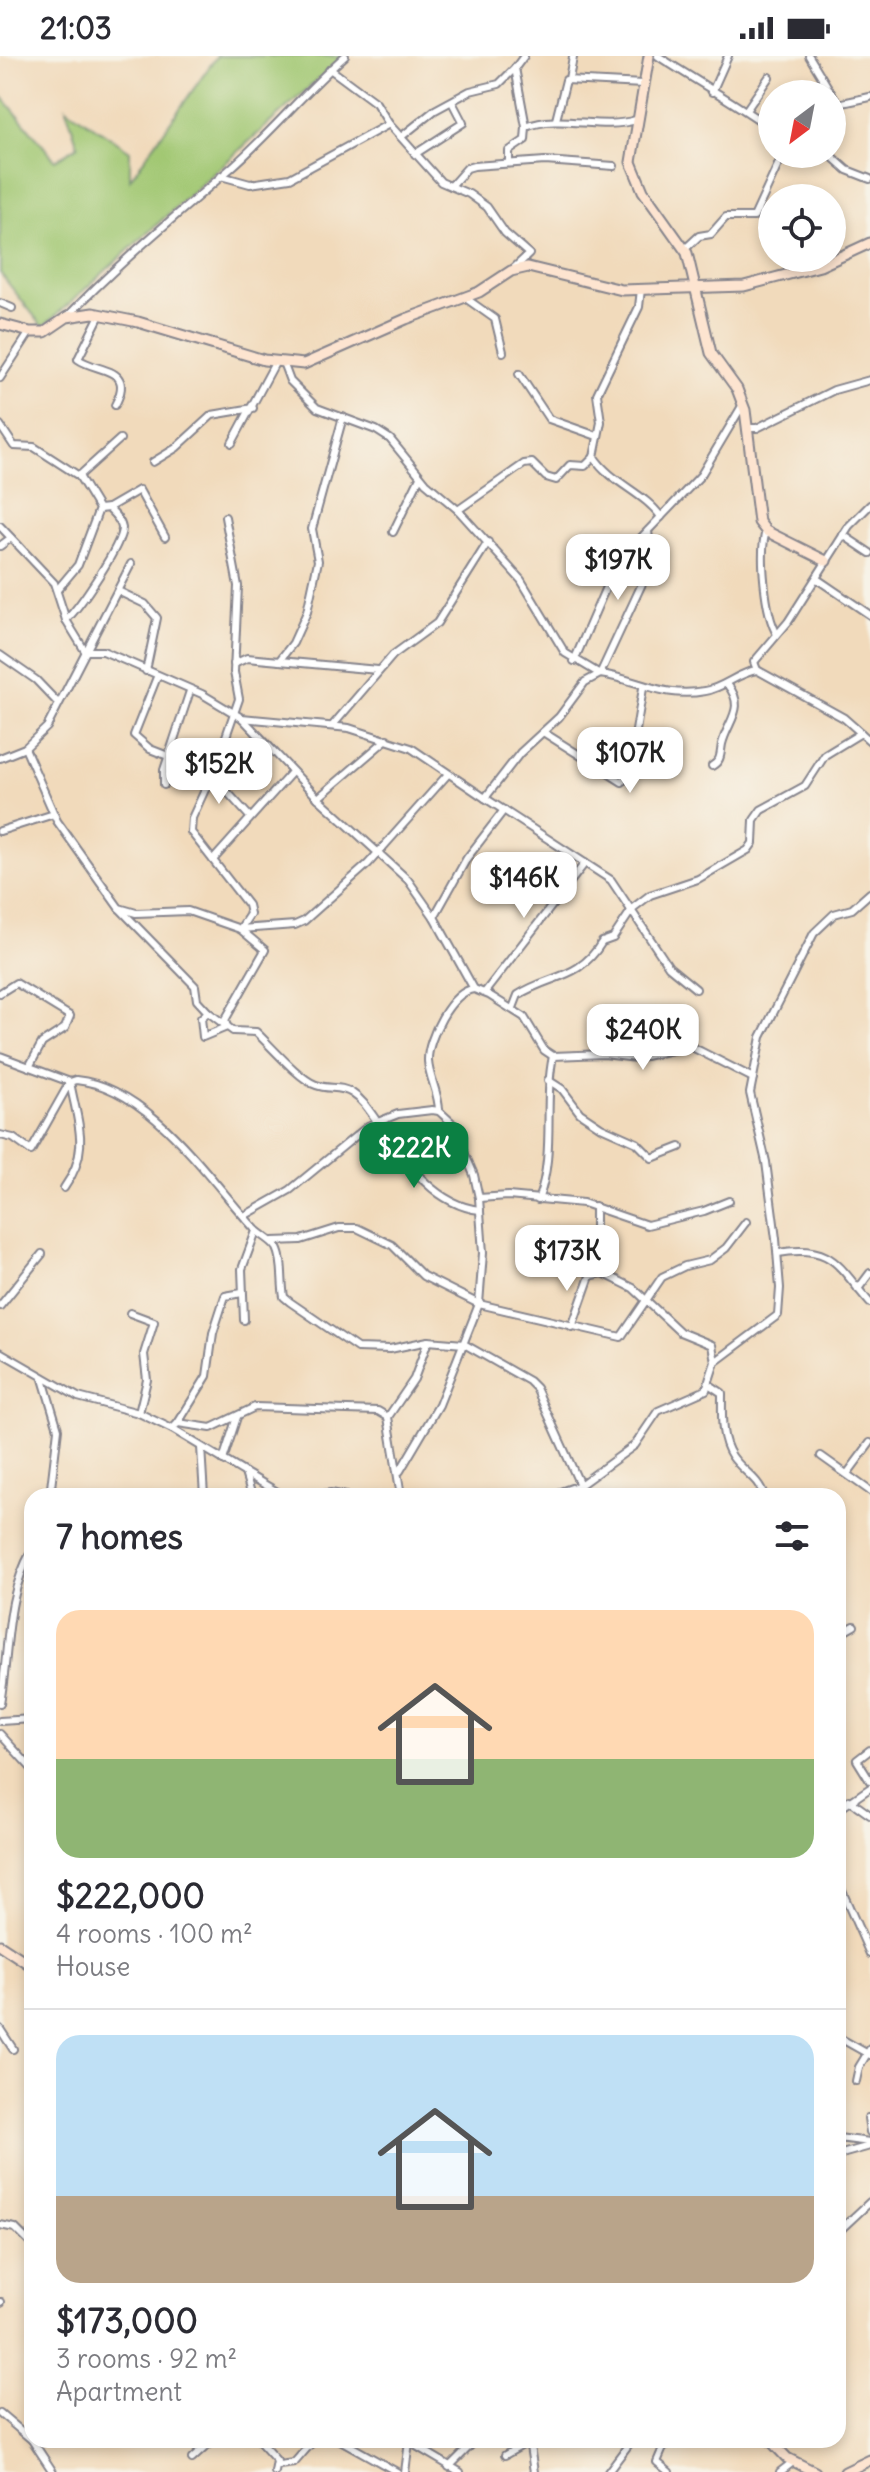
<!DOCTYPE html>
<html lang="en">
<head>
<meta charset="utf-8">
<style>
  body { margin:0; font-family:Delius,sans-serif; background:#f7f7f7; color:#2b2b33; height:100vh; display:flex; flex-direction:column; font-size:30px; white-space:nowrap }
  * { box-sizing:border-box; margin:0 }
  p { font-size:26px; color:#7c7c81 }
  .icon { flex:none; width:44px; height:44px; fill:none; stroke:currentColor; stroke-width:2; stroke-linecap:round; stroke-linejoin:round }
  .map { position:relative; flex:1; overflow:hidden }
  .sheet { position:absolute; left:24px; top:1432px; width:822px; height:960px; display:flex; flex-direction:column; background:#fff; border-radius:24px; box-shadow:0 4px 12px #0003 }
  .sheet>* { flex:none }
  .needle { width:52px; rotate:212deg }
  .controls { position:absolute; left:758px; top:24px; display:grid; gap:16px }
  .controls a { display:grid; place-items:center; width:88px; height:88px; border-radius:50%; background:#fff; box-shadow:0 4px 12px #0003; font-size:40px }
  .price { position:absolute; translate:-50% -68px; padding:0 18px; border-radius:16px; background:#fff; color:#222; font-size:26px; line-height:52px; filter:drop-shadow(0 2px 4px #0008) }
  .price::after { content:''; position:absolute; left:50%; top:48px; width:24px; height:18px; margin-left:-12px; background:inherit; clip-path:polygon(0 0,100% 0,50% 100%) }
  .price.on { background:#0b8043; color:#fff }
  ul { padding:0; list-style:none }
  li { display:grid; align-content:center; gap:16px; height:424px; padding:0 32px }
  li+li { border-top:2px solid #e1e1e2 }
  li span { display:grid; place-items:center; height:248px; border-radius:24px; color:#555 }
  li>.icon { margin-inline-start:auto }
  span .icon { width:144px; height:144px; fill:#fffc; stroke-width:1 }
  li b { font-size:34px }
  h2 { display:flex; justify-content:space-between; align-items:center; height:96px; padding:0 32px; font-size:34px }
  .status { display:flex; justify-content:space-between; align-items:center; height:56px; padding:0 40px; background:#fff; direction:ltr }
  .status svg { height:22px; fill:currentColor }
  .map>svg:first-child { display:block }
  .green { fill:#a2c873; stroke:#5e7c68; stroke-width:2 }
  .lines { fill:none; stroke-linecap:round; stroke-linejoin:round }
  .street-casing { stroke:#86848c; stroke-width:10 }
  .secondary-casing { stroke:#86848c; stroke-width:13 }
  .street { stroke:#fff; stroke-width:6 }
  .secondary { stroke:#fde4d0; stroke-width:9 }
</style>
</head>
<body>
<div class="status"><b>21:03</b><svg viewBox="0 0 49 12"><path d="M0 12V9h3v3zM5 12V6h3v6zM10 12V3h3v9zM15 12V0h3v12zM26 1h20v11H26zM47 4h2v5h-2z"/></svg></div>
<div class="map">
<svg width="870" height="2416" viewBox="0 0 870 2416">
  <rect width="100%" height="100%" fill="#f7f3e8"/>
  <filter id="ink" filterUnits="userSpaceOnUse"><feTurbulence type="fractalNoise" baseFrequency=".0125" numOctaves="2"/><feDisplacementMap in="SourceGraphic" scale="16" xChannelSelector="R" yChannelSelector="G"/><feConvolveMatrix kernelMatrix="1 2 1 2 8 2 1 2 1" color-interpolation-filters="sRGB"/></filter>
  <filter id="wash" filterUnits="userSpaceOnUse"><feTurbulence type="fractalNoise" baseFrequency=".006" numOctaves="4" result="noise"/><feDisplacementMap in="SourceGraphic" scale="32" xChannelSelector="R" yChannelSelector="G"/><feGaussianBlur stdDeviation="1.8" result="paint"/><feColorMatrix in="noise" values="0 0 0 0 0 0 0 0 0 0 0 0 0 0 0 0 0 1.4 0 .05"/><feComposite in="paint" operator="in"/></filter>
  <g filter="url(#wash)">
    <rect width="100%" height="100%" fill="#f1dabb"/>
    <path class="green" d="M217 0H344L43 271 0 217V38L55 104 78 90 66 52 130 95V123Z"/>
  </g>
  <g filter="url(#ink)">
    <g class="lines">
      <defs>
        <g id="street">
          <path d="M524 0 515 12 526 71"/>
          <path d="M658 0C696 25 736 47 772 73"/>
          <path d="M809 0 838 48 832 58"/>
          <path d="M330 13 376 47 389 68 441 126 469 138 487 151 505 177 529 198 513 213"/>
          <path d="M569 23 573 1"/>
          <path d="M712 36 728 0"/>
          <path d="M838 48 870 41"/>
          <path d="M747 53 769 21"/>
          <path d="M556 64 566 24 643 28"/>
          <path d="M401 81 435 54 470 35 499 28 515 12"/>
          <path d="M415 98 463 67 452 46"/>
          <path d="M829 98 847 114 870 123"/>
          <path d="M509 107V95L525 84 526 71C561 57 599 75 636 64"/>
          <path d="M221 120 250 128 290 122 389 68"/>
          <path d="M451 130 467 112 474 110 545 105 614 110"/>
          <path d="M685 193 699 180 711 178 726 161H754L783 98"/>
          <path d="M641 233 639 251 597 338 601 366 594 401C611 427 645 437 661 461"/>
          <path d="M464 241 495 263 503 296"/>
          <path d="M0 247 12 252"/>
          <path d="M100 259 78 303C97 317 136 310 115 349"/>
          <path d="M67 261C118 207 176 160 231 112 272 76 305 35 345 0"/>
          <path d="M284 309 290 325 317 352 376 374 390 383 426 427 458 454 521 524 565 597 600 618 648 515 651 500 648 475"/>
          <path d="M519 318 549 363 597 380"/>
          <path d="M0 322 30 276"/>
          <path d="M0 369 14 390 34 391 79 420"/>
          <path d="M746 372H757L834 334 870 324"/>
          <path d="M232 387 275 307"/>
          <path d="M153 406 176 392 212 359 253 352"/>
          <path d="M108 452 139 434 165 481"/>
          <path d="M458 454 524 408 532 407 546 421 556 424 570 409 585 410 594 401"/>
          <path d="M0 470 54 527 66 564 85 595H103L202 638 242 662 349 672 411 692 485 742 520 697 559 661 585 626 600 618C638 623 663 643 705 635 724 632 739 616 757 614L844 662 870 685"/>
          <path d="M766 475C759 496 765 559 777 578"/>
          <path d="M393 476 420 421"/>
          <path d="M843 479 870 497"/>
          <path d="M0 490 11 482"/>
          <path d="M817 523 870 559"/>
          <path d="M57 534 78 509 99 453 79 420 120 383"/>
          <path d="M118 535 145 548 157 562 146 615"/>
          <path d="M66 564C79 552 122 489 122 472 121 464 113 457 108 452L99 453"/>
          <path d="M0 599 36 624 58 647"/>
          <path d="M279 605 293 587 307 556 318 505 312 473 343 361"/>
          <path d="M574 605 616 508 701 419 742 350"/>
          <path d="M234 608 247 602 378 614"/>
          <path d="M757 614 754 606 788 566 849 470 870 449"/>
          <path d="M157 621 134 679 150 693 168 700"/>
          <path d="M243 663 318 742 408 824 434 861 474 933 489 939 524 961 544 994 553 1000 604 998 636 1002 690 990 753 1022"/>
          <path d="M333 669 393 599 437 567 488 486"/>
          <path d="M543 676 622 726 631 705 643 632"/>
          <path d="M25 692 57 765 119 852 136 857 188 855 240 873 295 869 304 865 368 808 448 718"/>
          <path d="M0 702 25 692 47 671 131 508"/>
          <path d="M712 710C722 704 720 698 722 688 728 664 747 652 727 628"/>
          <path d="M212 719 250 761"/>
          <path d="M164 729V714L190 635"/>
          <path d="M318 742 387 683"/>
          <path d="M485 742 611 824 669 911 696 933"/>
          <path d="M0 775 54 758"/>
          <path d="M213 804 292 716"/>
          <path d="M119 852 195 930 197 944 208 956 201 962 203 981 227 971 225 964 265 894 240 873 250 858 248 849 191 776 192 762 215 712 239 643 234 616 238 530 225 461"/>
          <path d="M434 861 467 802 504 754"/>
          <path d="M485 936 585 807"/>
          <path d="M0 937 16 927 70 960 65 972 42 987 29 1011"/>
          <path d="M513 952 518 939C551 918 579 924 602 886L613 882 633 852 650 839 698 823 748 794 753 787 754 764 761 754 805 730 825 699 861 677"/>
          <path d="M208 956 233 975 256 976C271 990 299 1023 316 1029 329 1034 340 1029 352 1037 363 1044 369 1054 376 1064 403 1101 432 1149 480 1154"/>
          <path d="M0 1000 70 1026C78 1069 91 1094 64 1132"/>
          <path d="M548 1024 562 1033 580 1057 601 1071 637 1087 652 1102 680 1091"/>
          <path d="M439 1055C439 1037 429 1022 428 1005 427 984 451 935 474 933"/>
          <path d="M0 1079 13 1082 31 1095 70 1026 76 1024C150 1031 207 1121 254 1172 261 1180 271 1183 277 1192 284 1206 281 1226 284 1241L290 1246 357 1292 390 1293 428 1285 464 1288 529 1325 536 1332 580 1429"/>
          <path d="M479 1142 508 1140 583 1147 647 1169 704 1155 729 1145"/>
          <path d="M538 1144C556 1098 543 1047 553 1000"/>
          <path d="M244 1160 290 1134 368 1070 398 1058 432 1054 439 1055 451 1066 474 1119 479 1142 483 1197 479 1248 439 1349 400 1415"/>
          <path d="M273 1185 301 1184 339 1172H357L392 1189 423 1220 479 1248 621 1281 662 1221 685 1210 710 1204 726 1192 746 1166"/>
          <path d="M778 1197C833 1188 837 1209 870 1247"/>
          <path d="M590 1220 603 1217 633 1232 680 1276 712 1289 715 1306"/>
          <path d="M858 1233 870 1217"/>
          <path d="M0 1250 42 1198"/>
          <path d="M130 1257 154 1266 144 1298 147 1324 139 1357"/>
          <path d="M244 1264 242 1213 256 1175"/>
          <path d="M572 1271 590 1220 595 1193V1150"/>
          <path d="M0 1296 78 1341 139 1357 172 1373 284 1440"/>
          <path d="M43 1323 58 1373 50 1440"/>
          <path d="M710 1329 722 1337C722 1358 720 1382 732 1400 742 1415 759 1422 764 1440"/>
          <path d="M388 1361 414 1323 428 1285"/>
          <path d="M178 1367 207 1320 213 1277 225 1240 242 1237"/>
          <path d="M172 1373 178 1367 211 1372 255 1351 378 1355 388 1361 401 1440"/>
          <path d="M201 1391 204 1440"/>
          <path d="M821 1400 870 1435"/>
          <path d="M223 1404 237 1361"/>
          <path d="M245 1417 252 1440"/>
          <path d="M847 1418 870 1387"/>
          <path d="M52 1432 64 1440"/>
          <path d="M308 1440 331 1437 346 1440"/>
          <path d="M549 1440 580 1429 635 1389 658 1355 706 1334 715 1306 778 1259 780 1232 776 1183 766 1106 750 1037 761 981 814 877 834 858 852 853 870 837"/>
          <path d="M838 1579 854 1570"/>
          <path d="M0 1647C10 1593 4 1544 32 1494"/>
          <path d="M0 1665 32 1663"/>
          <path d="M0 1678 32 1713"/>
          <path d="M870 1694 857 1704 870 1725"/>
          <path d="M849 1744 870 1759"/>
          <path d="M838 1754 870 1732"/>
          <path d="M838 1826 870 1898"/>
          <path d="M0 1973 13 1993"/>
          <path d="M838 1981 870 1999"/>
          <path d="M856 2025 859 2011 870 1993"/>
          <path d="M868 2062 870 2076"/>
          <path d="M838 2082 870 2086"/>
          <path d="M838 2099 870 2090"/>
          <path d="M0 2169 15 2172 32 2189"/>
          <path d="M838 2176 870 2146"/>
          <path d="M0 2246H1"/>
          <path d="M0 2357 32 2384"/>
          <path d="M32 2384 53 2416"/>
          <path d="M258 2384 277 2405 275 2416"/>
          <path d="M340 2384 397 2416"/>
          <path d="M406 2384 460 2416"/>
          <path d="M529 2384 534 2416"/>
          <path d="M653 2384 663 2392 677 2384"/>
          <path d="M663 2392 657 2406 669 2416"/>
          <path d="M505 2399 530 2385"/>
          <path d="M192 2403 213 2384"/>
          <path d="M279 2409 294 2407 314 2384"/>
          <path d="M449 2411 476 2384"/>
          <path d="M405 2416 409 2386"/>
          <path d="M608 2416 632 2384"/>
          <path d="M780 2416 793 2406"/>
        </g>
        <g id="secondary">
          <path d="M649 0 631 106 643 135 687 197 711 297 737 333 745 354 759 466 766 475 826 505"/>
          <path d="M0 268 30 276H45L67 261 93 257 138 266 264 304 304 308 406 263 479 236 511 215 528 211 622 234 744 230 820 210 870 187"/>
          <path d="M0 1889 32 1910"/>
          <path d="M770 2384 787 2402 815 2416"/>
          <path d="M845 2416 870 2404"/>
        </g>
      </defs>
      <use href="#street" class="street-casing"/>
      <use href="#secondary" class="secondary-casing"/>
      <use href="#street" class="street"/>
      <use href="#secondary" class="secondary"/>
    </g>
  </g>
</svg>
<div class="controls">
<a><svg class="needle" viewBox="-14 -14 28 28"><path d="M0-13l5 13h-10z" fill="#e53935"/><path d="M0 13l5-13h-10z" fill="#7c7c81"/></svg></a>
<a><svg class="icon" aria-label="locate" viewBox="0 0 24 24"><circle cx="12" cy="12" r="6"/><path d="M12 2v4M12 18v4M2 12h4M18 12h4"/></svg></a>
</div>
<b class="price" style="left:618px;top:546px">$197K</b>
<b class="price" style="left:630px;top:739px">$107K</b>
<b class="price" style="left:219px;top:750px">$152K</b>
<b class="price" style="left:524px;top:864px">$146K</b>
<b class="price" style="left:643px;top:1016px">$240K</b>
<b class="price on" style="left:414px;top:1134px">$222K</b>
<b class="price" style="left:567px;top:1237px">$173K</b>
<section class="sheet">
<h2>7 homes<svg class="icon" aria-label="filters" viewBox="0 0 24 24"><path d="M4 7h16M4 17h16"/><circle cx="9" cy="7" r="2"/><circle cx="15" cy="17" r="2"/></svg></h2>
<ul>
<li><span style="background:linear-gradient(#ffd9b3 60%,#8fb573 0)"><svg class="icon" aria-label="home" viewBox="0 0 24 24"><path d="M3 11l9-7 9 7M6 9v11h12V9"/></svg></span><div><b>$222,000</b><p>4 rooms · 100 m²</p><p>House</p></div></li>
<li><span style="background:linear-gradient(#bfe0f5 65%,#b9a48a 0)"><svg class="icon" aria-label="home" viewBox="0 0 24 24"><path d="M3 11l9-7 9 7M6 9v11h12V9"/></svg></span><div><b>$173,000</b><p>3 rooms · 92 m²</p><p>Apartment</p></div></li>
</ul>
</section>
</div>
</body>
</html>
